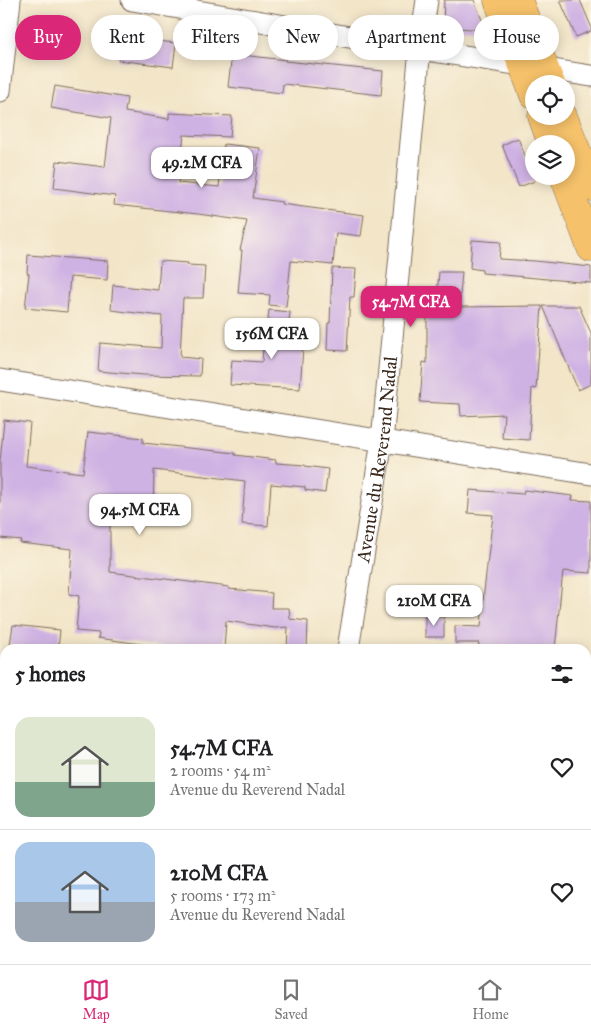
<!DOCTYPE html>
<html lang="en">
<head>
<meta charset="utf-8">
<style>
  body { margin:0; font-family:"IM FELL Great Primer",serif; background:#f2f2f2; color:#202124; height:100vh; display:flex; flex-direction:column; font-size:19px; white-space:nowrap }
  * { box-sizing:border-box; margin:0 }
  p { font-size:16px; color:#757577 }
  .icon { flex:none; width:28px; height:28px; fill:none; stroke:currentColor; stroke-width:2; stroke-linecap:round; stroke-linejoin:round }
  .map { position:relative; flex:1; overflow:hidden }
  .details { position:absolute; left:0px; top:644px; width:591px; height:321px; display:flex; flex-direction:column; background:#fff; border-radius:15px 15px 0 0; box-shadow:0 2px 12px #0003 }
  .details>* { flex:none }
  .hud { position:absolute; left:15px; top:15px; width:561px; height:45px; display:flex; gap:10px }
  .fabs { position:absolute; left:525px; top:75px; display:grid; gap:10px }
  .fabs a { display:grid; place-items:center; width:50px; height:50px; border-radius:50%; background:#fff; box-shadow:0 2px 12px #0003; font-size:25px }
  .price { position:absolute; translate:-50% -42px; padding:0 11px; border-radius:10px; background:#fff; color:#222; font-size:16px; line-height:32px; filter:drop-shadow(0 1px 2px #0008) }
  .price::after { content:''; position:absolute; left:50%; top:30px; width:15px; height:11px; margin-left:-8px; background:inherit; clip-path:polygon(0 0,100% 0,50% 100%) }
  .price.on { background:#db2777; color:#fff }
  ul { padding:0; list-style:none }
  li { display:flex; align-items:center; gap:15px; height:125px; padding:0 15px }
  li+li { border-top:1px solid #e0e0e0 }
  li span { display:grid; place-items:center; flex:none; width:140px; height:100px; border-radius:15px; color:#555 }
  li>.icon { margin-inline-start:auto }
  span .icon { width:60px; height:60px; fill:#fffc; stroke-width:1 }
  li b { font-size:21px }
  h2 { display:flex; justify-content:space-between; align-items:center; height:60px; padding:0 15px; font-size:21px }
  .pill { padding:0 18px; border-radius:22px; background:#fff; box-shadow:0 2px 12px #0003; font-size:18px; line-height:45px }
  .pill.on { background:#db2777; color:#fff }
  .dock { display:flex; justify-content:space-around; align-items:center; height:70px; border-top:1px solid #e0e0e0; background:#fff; font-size:14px; color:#757577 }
  .dock a { display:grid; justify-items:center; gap:2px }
  .dock .on { color:#db2777 }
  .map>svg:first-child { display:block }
  .building { fill:#cfb2e4 }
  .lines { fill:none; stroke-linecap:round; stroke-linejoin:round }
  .street-casing { stroke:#7b6b5a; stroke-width:23 }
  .primary-casing { stroke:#7b6b5a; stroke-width:29 }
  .street { stroke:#fff; stroke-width:21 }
  .primary { stroke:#f5c16b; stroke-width:28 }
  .labels { text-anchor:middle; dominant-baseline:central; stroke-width:5; stroke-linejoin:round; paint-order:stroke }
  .street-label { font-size:19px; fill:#3b2a1e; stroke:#fcf5e5 }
</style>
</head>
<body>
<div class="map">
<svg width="591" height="964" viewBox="0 0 591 964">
  <rect width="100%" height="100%" fill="#fcf5e5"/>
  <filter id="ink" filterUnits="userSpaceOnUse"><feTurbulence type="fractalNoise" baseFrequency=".02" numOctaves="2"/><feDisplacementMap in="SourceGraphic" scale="10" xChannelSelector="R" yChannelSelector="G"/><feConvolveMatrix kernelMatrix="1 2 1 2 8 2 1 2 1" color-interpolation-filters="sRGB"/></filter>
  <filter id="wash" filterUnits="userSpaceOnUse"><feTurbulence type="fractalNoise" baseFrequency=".0096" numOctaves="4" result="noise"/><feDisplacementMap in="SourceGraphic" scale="20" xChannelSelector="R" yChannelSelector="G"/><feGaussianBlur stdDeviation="1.12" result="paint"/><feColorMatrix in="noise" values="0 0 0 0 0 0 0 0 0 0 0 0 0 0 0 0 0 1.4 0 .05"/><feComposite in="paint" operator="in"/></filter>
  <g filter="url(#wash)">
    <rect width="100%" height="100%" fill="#f2e5c8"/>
    <g id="blocks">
      <g class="building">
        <path d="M444 0H474L486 30 443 27Z"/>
        <path d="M560 0H580L591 26V31L576 37Z"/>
        <path d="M105 34 128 35V38L176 43 173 67 118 60 119 56 105 55Z"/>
        <path d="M232 54 286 60 285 61 383 71 381 95 283 84 282 93 228 87Z"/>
        <path d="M55 86 127 98 125 112 169 119V113L232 116 230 137 184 135 178 183 219 187 224 144 260 148 253 198 282 202 281 204 364 215 361 236 336 233 333 265 291 261 286 307 269 305 270 295 238 293 242 250H240L247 221 198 214 114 205 115 196 54 188 57 161 105 167 111 118 51 108Z"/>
        <path d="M518 138 535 181 519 187 502 145Z"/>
        <path d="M472 240 501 242 499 259 535 261 591 267V283L482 273V270L470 268Z"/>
        <path d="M28 255 108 261 107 280 70 277 67 312 25 308 29 274 27 273Z"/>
        <path d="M160 261 188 263V265L205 266 203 298H183L180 357 201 359 200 376 143 375 98 371 100 343 161 348 162 316 111 310 113 285 158 290Z"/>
        <path d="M332 268 356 269 354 297H350L347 351 327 350 328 323H330Z"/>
        <path d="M439 272H462L459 307 542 306 536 389 532 388 529 440 502 438 504 414 461 416 460 404 420 402 423 362 427 363V307H436Z"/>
        <path d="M543 306H579L591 333V384L578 390Z"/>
        <path d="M269 310 290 312 286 348H303L300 389 230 385 232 360 262 362 263 347H265Z"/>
        <path d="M4 420 30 423 26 466 83 473 88 432 143 438V443L235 453V455L276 460V463L305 465V466L328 469 325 493 305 490V487L271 484 268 526 242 524 245 481 154 470 153 517 110 516V572L229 587V589L272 593 271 608H289L290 619 308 621 307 649H287L288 627 275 628 226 621 224 649H176L98 638 99 633 76 631 79 596 69 594 72 549 20 543 21 540 0 538V462Z"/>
        <path d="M470 490 523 494 524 490 573 496 572 500 591 501V573L563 571 555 649H478L479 643H455V626L481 627 483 600 493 515 468 513Z"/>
        <path d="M425 616 444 617V637H425Z"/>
        <path d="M13 625 60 630 58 649H44L10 645Z"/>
      </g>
    </g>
  </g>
  <g filter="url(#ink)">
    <use href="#blocks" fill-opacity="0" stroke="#7b6b5a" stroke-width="1"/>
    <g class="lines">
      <defs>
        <g id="street">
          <path d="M132 0 420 49 591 76"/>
          <path d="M0 91 10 0"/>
          <path d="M0 380 591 474"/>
          <path id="s1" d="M348 649 382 441 420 49 427 0"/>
          <path d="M0 788 5 789"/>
          <path d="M586 875H591"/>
          <path d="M302 964V960"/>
        </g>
        <g id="primary">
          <path d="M498 0 534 95"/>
          <path d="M518 0 551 84"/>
          <path d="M542 116 552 144"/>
          <path d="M563 116 591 187"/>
          <path d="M564 176 591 248"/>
        </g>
      </defs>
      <use href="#street" class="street-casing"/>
      <use href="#primary" class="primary-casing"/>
      <use href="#street" class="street"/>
      <use href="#primary" class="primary"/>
    </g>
  </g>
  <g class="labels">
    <g class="street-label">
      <text stroke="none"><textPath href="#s1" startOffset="192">Avenue du Reverend Nadal</textPath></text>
    </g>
  </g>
</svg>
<div class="fabs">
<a><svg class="icon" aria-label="locate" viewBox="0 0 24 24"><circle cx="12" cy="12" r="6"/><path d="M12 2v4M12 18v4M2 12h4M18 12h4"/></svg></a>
<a><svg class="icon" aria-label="layers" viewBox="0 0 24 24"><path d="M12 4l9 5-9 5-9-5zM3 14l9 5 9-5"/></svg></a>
</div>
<b class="price" style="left:202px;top:189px">49.2M CFA</b>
<b class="price on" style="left:411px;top:328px">54.7M CFA</b>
<b class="price" style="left:272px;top:360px">156M CFA</b>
<b class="price" style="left:140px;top:536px">94.5M CFA</b>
<b class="price" style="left:434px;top:627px">210M CFA</b>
<div class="hud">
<a class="pill on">Buy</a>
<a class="pill">Rent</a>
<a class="pill">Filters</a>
<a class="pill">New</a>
<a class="pill">Apartment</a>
<a class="pill">House</a>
</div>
<section class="details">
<h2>5 homes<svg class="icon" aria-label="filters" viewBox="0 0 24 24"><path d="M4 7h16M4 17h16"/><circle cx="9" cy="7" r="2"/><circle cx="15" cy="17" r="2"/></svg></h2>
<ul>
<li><span style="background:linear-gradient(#dfe7d0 65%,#7fa58c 0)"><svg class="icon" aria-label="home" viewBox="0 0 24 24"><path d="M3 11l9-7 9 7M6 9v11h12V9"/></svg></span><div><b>54.7M CFA</b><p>2 rooms · 54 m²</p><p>Avenue du Reverend Nadal</p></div><svg class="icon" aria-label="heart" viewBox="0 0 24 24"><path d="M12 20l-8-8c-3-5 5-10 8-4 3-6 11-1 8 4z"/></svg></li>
<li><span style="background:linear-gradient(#a9c7e8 60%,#9aa5b1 0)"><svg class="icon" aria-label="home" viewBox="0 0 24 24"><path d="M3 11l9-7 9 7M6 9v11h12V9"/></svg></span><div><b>210M CFA</b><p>5 rooms · 173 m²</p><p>Avenue du Reverend Nadal</p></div><svg class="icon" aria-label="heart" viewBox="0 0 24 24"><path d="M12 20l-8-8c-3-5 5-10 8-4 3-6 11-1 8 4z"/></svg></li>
</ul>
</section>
</div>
<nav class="dock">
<a class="on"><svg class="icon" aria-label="map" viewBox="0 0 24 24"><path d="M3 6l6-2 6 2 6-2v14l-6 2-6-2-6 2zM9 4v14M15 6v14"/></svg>Map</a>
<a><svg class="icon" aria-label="saved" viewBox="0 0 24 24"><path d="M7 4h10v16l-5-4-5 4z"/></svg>Saved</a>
<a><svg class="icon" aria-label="home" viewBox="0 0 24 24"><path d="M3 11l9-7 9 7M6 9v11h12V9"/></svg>Home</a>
</nav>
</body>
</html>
